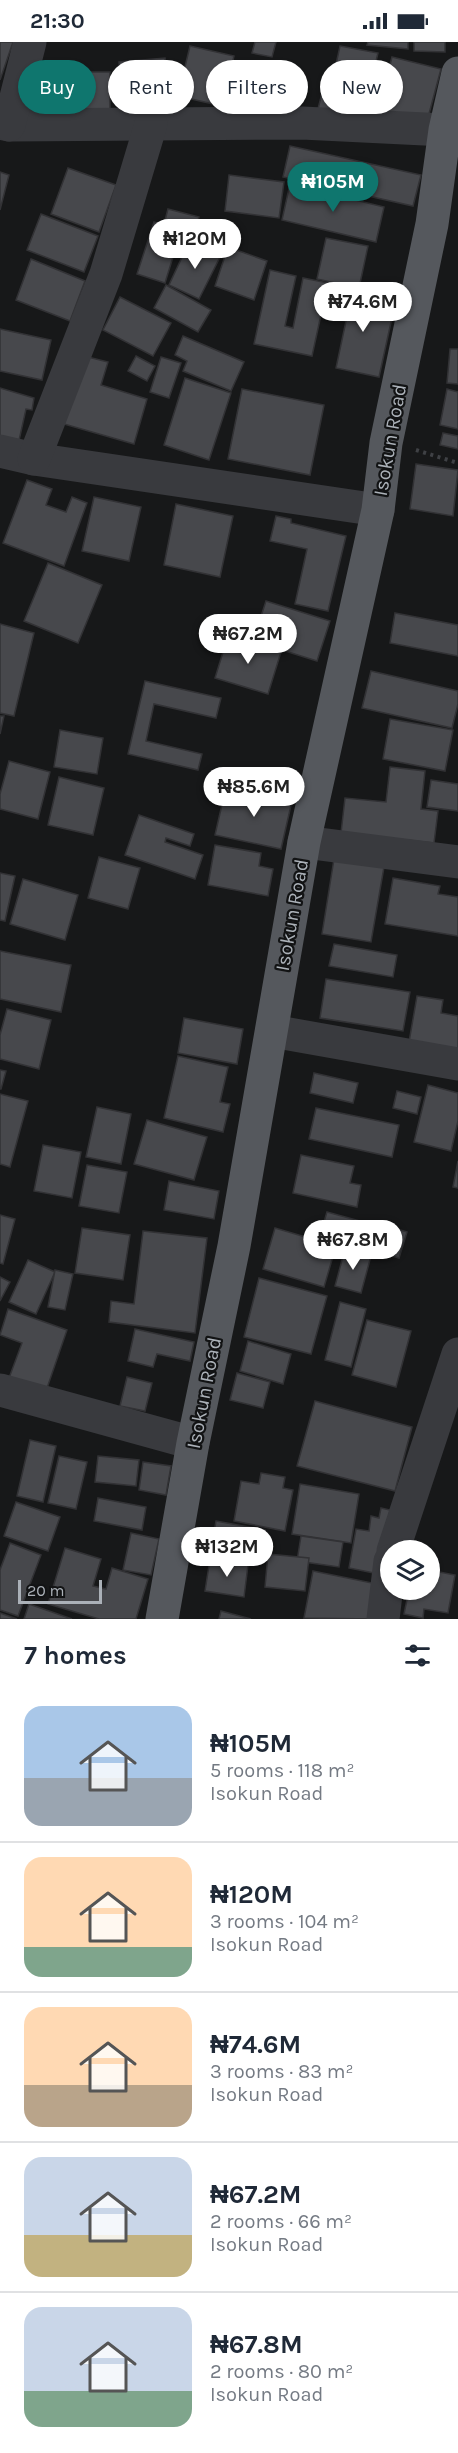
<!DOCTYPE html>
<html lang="en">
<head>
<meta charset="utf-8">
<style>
  body { margin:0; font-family:Karla,sans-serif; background:#f2f2f3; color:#1f2937; height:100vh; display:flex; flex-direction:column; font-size:22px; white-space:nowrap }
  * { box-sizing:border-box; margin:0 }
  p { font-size:20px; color:#747a83 }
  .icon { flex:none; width:33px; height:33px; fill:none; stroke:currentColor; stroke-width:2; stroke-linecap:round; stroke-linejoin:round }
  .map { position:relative; height:1577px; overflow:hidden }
  .details { display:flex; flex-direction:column; background:#fff; flex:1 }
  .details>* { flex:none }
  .banner { position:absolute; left:18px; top:18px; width:423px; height:54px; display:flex; gap:12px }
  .buttons { position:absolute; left:380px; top:1498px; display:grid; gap:12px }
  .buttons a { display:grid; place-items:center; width:60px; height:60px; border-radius:50%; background:#fff; box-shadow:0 2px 4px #0004; font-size:30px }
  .scale { position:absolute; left:18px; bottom:15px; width:84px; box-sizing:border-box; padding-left:6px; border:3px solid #abb1b8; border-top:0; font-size:16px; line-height:21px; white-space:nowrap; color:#abb1b8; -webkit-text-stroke:4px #121314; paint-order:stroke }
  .price { position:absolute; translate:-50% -51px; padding:0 14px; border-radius:21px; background:#fff; color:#222; font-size:20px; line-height:39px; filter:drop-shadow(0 2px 3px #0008) }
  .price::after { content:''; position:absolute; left:50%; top:36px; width:18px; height:14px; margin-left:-9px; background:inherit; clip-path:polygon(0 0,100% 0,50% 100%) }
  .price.selected { background:#0f766e; color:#fff }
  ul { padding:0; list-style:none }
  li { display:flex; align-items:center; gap:18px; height:150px; padding:0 24px }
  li+li { border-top:2px solid #e0e1e3 }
  li span { display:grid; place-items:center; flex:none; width:168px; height:120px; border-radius:18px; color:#555 }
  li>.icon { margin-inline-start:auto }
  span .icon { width:72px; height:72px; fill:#fffc; stroke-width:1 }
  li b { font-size:26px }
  h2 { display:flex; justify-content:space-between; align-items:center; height:72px; padding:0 24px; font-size:26px }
  .tag { padding:0 21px; border-radius:27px; background:#fff; box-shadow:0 2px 4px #0004; font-size:21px; line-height:54px }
  .tag.selected { background:#0f766e; color:#fff }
  .status { display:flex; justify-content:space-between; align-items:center; height:42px; padding:0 30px; background:#fff; direction:ltr }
  .status svg { height:16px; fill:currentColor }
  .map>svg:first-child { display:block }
  .building { fill:#47484c; stroke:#323235; stroke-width:1.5 }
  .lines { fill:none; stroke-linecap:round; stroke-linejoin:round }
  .path { stroke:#3f4145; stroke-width:4; stroke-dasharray:3 4.5; stroke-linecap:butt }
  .minor { stroke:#393a3e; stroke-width:33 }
  .major { stroke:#55585d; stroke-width:33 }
  .labels { text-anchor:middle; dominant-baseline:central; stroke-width:4.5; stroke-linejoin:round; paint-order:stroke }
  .street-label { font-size:20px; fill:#abb1b8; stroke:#121314 }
</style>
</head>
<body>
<div class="status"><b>21:30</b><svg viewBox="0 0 49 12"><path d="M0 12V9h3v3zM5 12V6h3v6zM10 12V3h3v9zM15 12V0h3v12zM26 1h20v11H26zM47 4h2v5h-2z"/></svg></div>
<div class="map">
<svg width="458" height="1577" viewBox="0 0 458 1577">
  <rect width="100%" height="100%" fill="#171819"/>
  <g class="building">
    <path d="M0 0H13L0 38Z"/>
    <path d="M255 0H276L272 15 252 11Z"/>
    <path d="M368 0H408V7L367 3Z"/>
    <path d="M414 0H445V10L414 9Z"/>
    <path d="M190 4 234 14 222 64 178 54Z"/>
    <path d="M340 4 378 11 370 44 333 36Z"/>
    <path d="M392 15 441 27 426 83 378 71Z"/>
    <path d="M165 16 168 62 122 66 119 20Z"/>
    <path d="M254 28 290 32 286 68 251 64Z"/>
    <rect x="66" y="30" width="44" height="41"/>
    <path d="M324 43 361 52 353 84 316 75Z"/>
    <path d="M290 104 421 133 413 164 283 135Z"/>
    <path d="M68 126 116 143 99 190 51 172Z"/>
    <path d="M0 130 9 133 0 168Z"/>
    <path d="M229 133 284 140 279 176 225 169Z"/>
    <path d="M290 142 384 165 376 200 282 178Z"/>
    <path d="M168 167 199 175 195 190 164 182Z"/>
    <path d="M41 172 98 194 84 230 27 208Z"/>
    <path d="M154 180 181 189 165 241 137 232Z"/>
    <path d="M326 196 368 204 359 246 317 237Z"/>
    <path d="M190 198 221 213 199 257 169 243Z"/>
    <path d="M228 205 267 219 254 258 215 244Z"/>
    <path d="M31 217 85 239 70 279 16 258Z"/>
    <path d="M270 228 296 234 285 284 293 286 303 236 328 241 312 314 254 302Z"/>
    <path d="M166 243 211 268 198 290 154 266Z"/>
    <path d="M340 250 395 262 379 335 336 326 346 279 334 276Z"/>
    <path d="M120 255 171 281 153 314 103 288Z"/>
    <path d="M0 287 51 298 42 338 0 329Z"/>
    <path d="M183 294 244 320 231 349 183 329 187 319 175 313Z"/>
    <path d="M450 307H458V342L447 341Z"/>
    <path d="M84 314 108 320 101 343 147 357 134 402 64 382Z"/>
    <path d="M136 314 155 324 147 339 128 329Z"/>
    <path d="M161 315 181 321 169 356 150 350Z"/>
    <path d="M185 336 231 351 209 418 164 403Z"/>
    <path d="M0 346 34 356 32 368 26 367 18 403 0 399Z"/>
    <path d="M242 347 324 363 310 433 228 417Z"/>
    <path d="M447 347 458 350V387L440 383Z"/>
    <path d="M443 391 458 394V407L440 403Z"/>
    <path d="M416 422 458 428 453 474 410 467Z"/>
    <path d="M27 438 52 447 46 463 66 470 72 455 87 461 64 524 3 501Z"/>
    <path d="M94 455 141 465 129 519 82 509Z"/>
    <path d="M176 462 233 474 220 535 164 523Z"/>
    <path d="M276 474 291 477V481L346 494 328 569 295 562 307 507 270 499Z"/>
    <path d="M48 521 102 543 78 601 24 579Z"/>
    <path d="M266 559 330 579 317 619 253 599Z"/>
    <path d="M395 571 458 583V614L390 601Z"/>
    <path d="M0 582 34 591 14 674 0 671Z"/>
    <path d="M228 594 281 610 268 652 215 636Z"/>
    <path d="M371 629 458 649V662L452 686 362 666Z"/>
    <path d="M145 639 221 656 216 676 154 662 146 699 202 712 198 728 128 712Z"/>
    <path d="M0 674H4L0 692Z"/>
    <path d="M390 677 453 688 445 729 383 717Z"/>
    <path d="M60 688 103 696 97 732 54 725Z"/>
    <path d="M9 719 50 730 38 777 0 767V752Z"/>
    <path d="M390 725 425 729 421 767 438 769 434 801 341 791 345 756 386 760Z"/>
    <path d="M59 735 104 746 93 793 48 783Z"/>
    <path d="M431 738 458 742V769L427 765Z"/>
    <path d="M226 745 292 759 281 807 215 793Z"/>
    <path d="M139 773 194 792 190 804 166 796 165 800 203 813 195 837 125 813Z"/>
    <path d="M215 803 261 811 259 824 273 827 268 854 208 843Z"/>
    <path d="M99 815 140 826 128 867 88 856Z"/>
    <path d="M334 817 384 825 371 900 322 892Z"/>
    <path d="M0 831 15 834 5 879 0 878Z"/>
    <path d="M393 836 440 844 438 852 458 855V894L385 882Z"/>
    <path d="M23 837 78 853 65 898 10 882Z"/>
    <path d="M334 902 397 913 393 935 329 924Z"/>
    <path d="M0 909 71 923 61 970 0 957Z"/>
    <path d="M326 937 410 950 403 989 320 976Z"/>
    <path d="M417 954 443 958 441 971 458 974V1009L409 1000Z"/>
    <path d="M7 967 51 978 39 1027 0 1017V993Z"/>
    <path d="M184 976 243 987 237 1022 178 1011Z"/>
    <path d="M178 1014 228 1025 220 1060 230 1062 223 1090 164 1076Z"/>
    <path d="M0 1028 6 1029 1 1047H0Z"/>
    <path d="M314 1031 358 1041 353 1061 310 1051Z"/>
    <path d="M428 1043 458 1051V1079L451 1109 414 1100Z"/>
    <path d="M397 1049 421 1055 417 1072 393 1066Z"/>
    <path d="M0 1052 28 1059 10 1125 0 1122Z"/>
    <path d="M97 1065 131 1072 121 1122 86 1115Z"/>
    <path d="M316 1066 399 1083 392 1115 309 1097Z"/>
    <path d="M147 1078 207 1095 194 1138 134 1122Z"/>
    <path d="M43 1103 81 1110 72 1156 34 1149Z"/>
    <path d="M301 1113 354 1124 350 1141 361 1143 357 1165 293 1151Z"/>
    <path d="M458 1119V1146L453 1145Z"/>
    <path d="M87 1123 127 1130 119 1171 79 1164Z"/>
    <path d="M169 1139 219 1149 214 1177 164 1168Z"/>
    <path d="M327 1170 360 1179 357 1189 368 1191 371 1179 407 1190 399 1216 320 1193Z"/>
    <path d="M0 1173 15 1177 3 1222 0 1221Z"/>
    <path d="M82 1186 130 1193 123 1238 75 1231Z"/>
    <path d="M275 1186 336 1204 324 1245 263 1227Z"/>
    <path d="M143 1189 207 1196 195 1291 109 1280 111 1259 134 1262Z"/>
    <path d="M345 1207 371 1214 361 1251 335 1244Z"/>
    <path d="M28 1218 55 1230 36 1272 9 1260Z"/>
    <path d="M55 1228 73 1232 65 1268 48 1265Z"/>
    <path d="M0 1235 10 1240 0 1259Z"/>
    <path d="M259 1236 327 1254 311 1312 244 1295Z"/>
    <path d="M340 1260 366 1267 351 1325 325 1318Z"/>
    <path d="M8 1267 67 1288 46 1349 9 1336 22 1301 0 1293Z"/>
    <path d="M367 1278 411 1289 396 1345 352 1333Z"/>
    <path d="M135 1287 194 1300 190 1319 157 1312 153 1325 128 1319Z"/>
    <path d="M248 1299 291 1312 283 1342 240 1329Z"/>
    <path d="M237 1331 270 1340 263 1366 230 1358Z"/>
    <path d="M127 1335 152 1341 145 1369 120 1364Z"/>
    <path d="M315 1359 412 1385 395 1449 297 1424Z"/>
    <path d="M30 1398 56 1404 43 1460 17 1454Z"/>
    <path d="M59 1414 87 1420 76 1467 48 1461Z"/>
    <path d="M98 1414 139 1418 136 1444 95 1440Z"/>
    <path d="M143 1420 171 1424 166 1453 139 1448Z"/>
    <path d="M261 1431 285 1435 283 1446 293 1448 285 1489 234 1479 241 1439 259 1442Z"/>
    <path d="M300 1442 359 1452 351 1501 292 1492Z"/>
    <path d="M98 1456 146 1465 142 1488 94 1479Z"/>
    <path d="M16 1460 60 1475 48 1509 4 1494Z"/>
    <path d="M381 1466 390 1468 379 1532 349 1526 356 1487 369 1489 371 1474 379 1476Z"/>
    <path d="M216 1479 265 1488 258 1522 210 1514Z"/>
    <path d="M131 1491 159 1497 151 1533 123 1528Z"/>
    <path d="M301 1494 343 1500 339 1525 297 1519Z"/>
    <path d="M10 1501 41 1513 18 1574 0 1568V1528Z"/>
    <path d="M65 1506 101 1517 93 1544 106 1547 112 1526 148 1537 136 1577H99L48 1562Z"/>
    <path d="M268 1512 309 1516 305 1549 265 1545Z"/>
    <path d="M210 1517 248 1523 244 1555 205 1549Z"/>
    <path d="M429 1528 455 1533 448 1571 424 1567 423 1576 404 1572 409 1548H429Z"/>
    <path d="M313 1529 382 1543 375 1577 304 1576Z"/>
    <path d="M29 1562 72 1577H24Z"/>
    <path d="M221 1569 251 1577H219Z"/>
    <path d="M0 1571 17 1577H0Z"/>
  </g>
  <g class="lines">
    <path class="path" d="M416 408 458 421"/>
    <g class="minor">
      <path d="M0 81 9 83 302 81 445 88"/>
      <path d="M9 83 30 0"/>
      <path d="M0 409 34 417 378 468"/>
      <path d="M34 417 106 232 151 82"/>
      <path d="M304 800 458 820"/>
      <path d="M272 989 458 1022"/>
      <path d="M0 1348 193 1401"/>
      <path d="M393 1509 458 1312"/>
      <path d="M383 1577 390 1519"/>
    </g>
    <path class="major" d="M162 1577 193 1401 234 1204 304 800 378 468 386 401 432 182 445 88 458 31"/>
  </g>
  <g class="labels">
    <g class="street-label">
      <text transform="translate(390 398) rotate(-80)">Isokun Road</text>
      <text transform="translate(292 873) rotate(-80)">Isokun Road</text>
      <text transform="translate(204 1351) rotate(-79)">Isokun Road</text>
    </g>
  </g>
</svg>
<div class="buttons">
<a><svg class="icon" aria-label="layers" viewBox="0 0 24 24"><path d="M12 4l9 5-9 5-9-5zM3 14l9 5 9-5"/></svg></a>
</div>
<div class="scale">20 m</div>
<b class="price selected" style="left:333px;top:171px">₦105M</b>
<b class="price" style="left:195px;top:228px">₦120M</b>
<b class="price" style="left:363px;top:291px">₦74.6M</b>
<b class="price" style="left:248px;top:623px">₦67.2M</b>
<b class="price" style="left:254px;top:776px">₦85.6M</b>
<b class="price" style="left:353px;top:1229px">₦67.8M</b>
<b class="price" style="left:227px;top:1536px">₦132M</b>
<div class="banner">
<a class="tag selected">Buy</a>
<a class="tag">Rent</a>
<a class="tag">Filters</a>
<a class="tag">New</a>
</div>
</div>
<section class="details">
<h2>7 homes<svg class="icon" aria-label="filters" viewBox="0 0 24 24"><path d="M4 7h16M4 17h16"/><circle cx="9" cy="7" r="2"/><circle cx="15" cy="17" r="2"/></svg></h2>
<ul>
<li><span style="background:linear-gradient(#a9c7e8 60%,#9aa5b1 0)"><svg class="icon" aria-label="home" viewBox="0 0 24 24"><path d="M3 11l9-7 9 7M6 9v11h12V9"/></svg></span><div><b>₦105M</b><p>5 rooms · 118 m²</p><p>Isokun Road</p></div></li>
<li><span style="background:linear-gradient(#ffd9b3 75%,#7fa58c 0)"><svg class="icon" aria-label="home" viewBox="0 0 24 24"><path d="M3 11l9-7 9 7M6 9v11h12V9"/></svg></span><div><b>₦120M</b><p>3 rooms · 104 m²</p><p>Isokun Road</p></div></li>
<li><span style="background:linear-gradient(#ffd9b3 65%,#b9a48a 0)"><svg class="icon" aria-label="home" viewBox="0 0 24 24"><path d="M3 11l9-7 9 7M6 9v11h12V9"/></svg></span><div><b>₦74.6M</b><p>3 rooms · 83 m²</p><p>Isokun Road</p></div></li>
<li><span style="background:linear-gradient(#c9d6e8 65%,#c2b280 0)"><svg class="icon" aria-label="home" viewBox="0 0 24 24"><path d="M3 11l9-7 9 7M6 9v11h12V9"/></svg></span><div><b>₦67.2M</b><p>2 rooms · 66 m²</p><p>Isokun Road</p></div></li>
<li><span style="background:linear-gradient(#c9d6e8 70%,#7fa58c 0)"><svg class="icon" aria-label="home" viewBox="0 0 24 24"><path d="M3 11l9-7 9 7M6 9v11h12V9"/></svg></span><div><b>₦67.8M</b><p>2 rooms · 80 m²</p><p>Isokun Road</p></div></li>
</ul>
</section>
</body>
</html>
